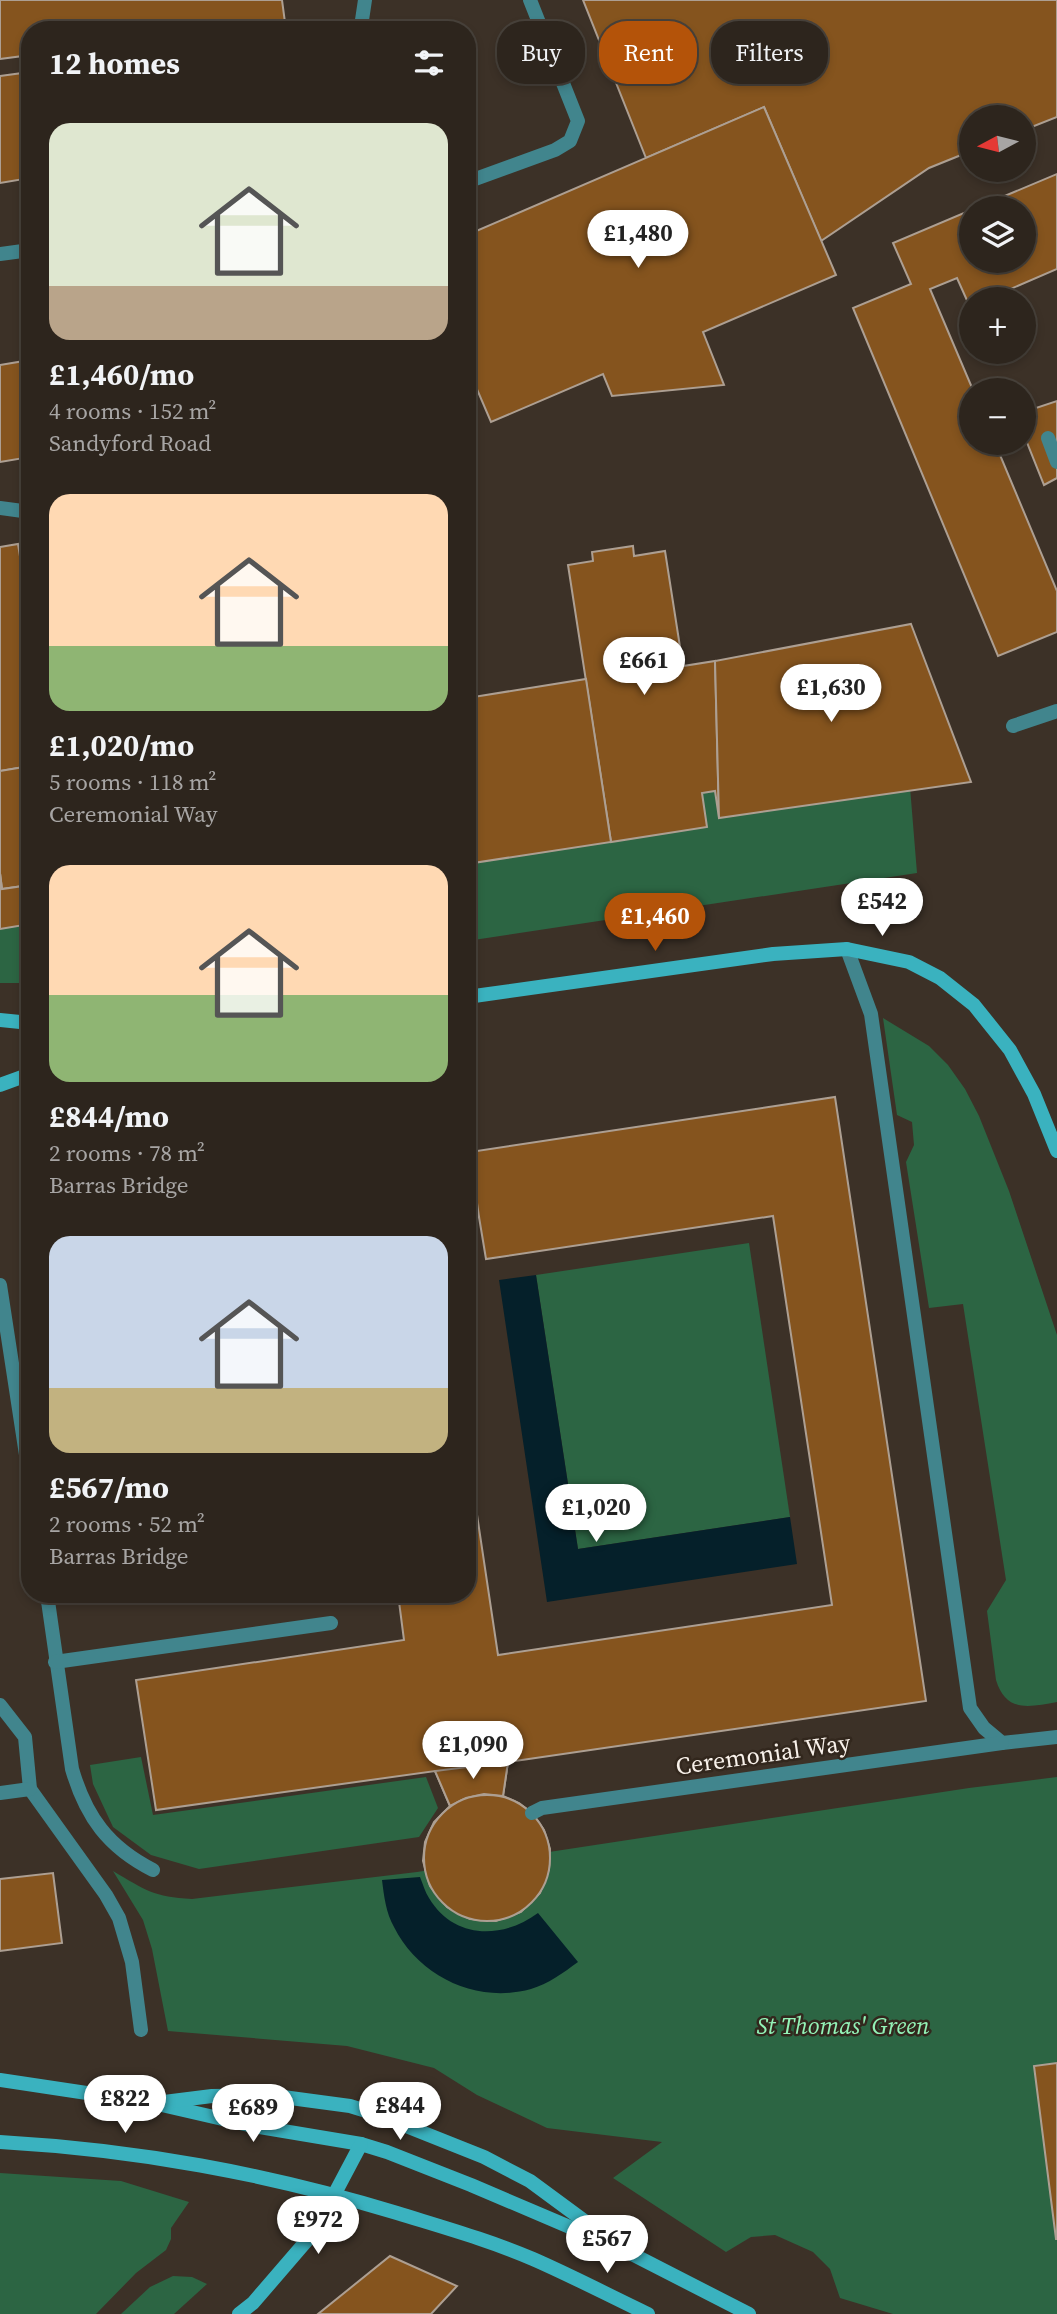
<!DOCTYPE html>
<html lang="en">
<head>
<meta charset="utf-8">
<style>
  body { margin:0; font-family:"Source Serif 4",serif; background:#39312a; color:#f1f3f6; height:100vh; display:flex; flex-direction:column; font-size:26px; white-space:nowrap }
  * { box-sizing:border-box; margin:0 }
  p { font-size:23px; color:#a7a5a4 }
  .icon { flex:none; width:38px; height:38px; fill:none; stroke:currentColor; stroke-width:2; stroke-linecap:round; stroke-linejoin:round }
  .map { position:relative; flex:1; overflow:hidden }
  .drawer { position:absolute; left:21px; top:21px; width:455px; height:1582px; display:flex; flex-direction:column; background:#2d251d; border-radius:28px; box-shadow:0 4px 10px #0003,0 0 0 2px #48423b }
  .drawer>* { flex:none }
  .guide { position:absolute; left:497px; top:21px; width:455px; height:63px; display:flex; gap:14px }
  .needle { width:46px; rotate:263deg }
  .buttons { position:absolute; left:959px; top:105px; display:grid; gap:14px }
  .buttons a { display:grid; place-items:center; width:77px; height:77px; border-radius:50%; background:#2d251d; box-shadow:0 4px 10px #0003,0 0 0 2px #48423b; font-size:35px }
  .price { position:absolute; translate:-50% -60px; padding:0 16px; border-radius:24px; background:#fff; color:#222; font-size:23px; line-height:46px; filter:drop-shadow(0 2px 4px #0008) }
  .price::after { content:''; position:absolute; left:50%; top:42px; width:21px; height:16px; margin-left:-10px; background:inherit; clip-path:polygon(0 0,100% 0,50% 100%) }
  .price.selected { background:#b45309; color:#fff }
  ul { padding:0; list-style:none }
  li { display:grid; align-content:center; gap:14px; height:371px; padding:0 28px }
  li span { display:grid; place-items:center; height:217px; border-radius:21px; color:#555 }
  li>.icon { margin-inline-start:auto }
  span .icon { width:126px; height:126px; fill:#fffc; stroke-width:1 }
  li b { font-size:30px }
  h2 { display:flex; justify-content:space-between; align-items:center; height:84px; padding:0 28px; font-size:30px }
  .pill { padding:0 24px; border-radius:28px; background:#2d251d; box-shadow:0 4px 10px #0003,0 0 0 2px #48423b; font-size:24px; line-height:63px }
  .pill.selected { background:#b45309; color:#fff }
  .map>svg:first-child { display:block }
  .green { fill:#2c6543 }
  .water { fill:#05202a }
  .building { fill:#85541e; stroke:#ad9f92; stroke-width:2 }
  .lines { fill:none; stroke-linecap:round; stroke-linejoin:round }
  .service { stroke:#41858d; stroke-width:14 }
  .pedestrian { stroke:#41858d; stroke-width:14 }
  .secondary { stroke:#3ab2bf; stroke-width:14 }
  .labels { text-anchor:middle; dominant-baseline:central; stroke-width:5; stroke-linejoin:round; paint-order:stroke }
  .street-label { font-size:24px; fill:#f8f1ea; stroke:#32271d }
  .park-label { font-size:24px; font-style:italic; fill:#93f3b7; stroke:#32271d }
</style>
</head>
<body>
<div class="map">
<svg width="1057" height="2314" viewBox="0 0 1057 2314">
  <rect width="100%" height="100%" fill="#3c3127"/>
  <g class="green">
    <path d="M910 787 917 873 467 941V826L474 863 707 827 702 793 715 791 719 818Z"/>
    <path d="M30 924V983H0V929Z"/>
    <path d="M883 1018 929 1046 948 1065 965 1089 979 1116 1009 1191 1057 1335V1702C1029 1707 1006 1713 996 1680L987 1611 1006 1580 963 1304 929 1308 906 1162 914 1145 912 1122 897 1115Z"/>
    <path d="M749 1243 790 1517 578 1549 536 1275Z"/>
    <path d="M141 1757 153 1815 426 1777 438 1808 419 1837 199 1869 151 1855 113 1827 93 1784 90 1765Z"/>
    <path d="M1057 1777V2314H893L840 2298 830 2269 813 2252 775 2235 751 2237 726 2252 613 2178 662 2142 547 2128 477 2095 434 2068 347 2046 168 2031 152 1949 143 1920 113 1871C145 1890 154 1897 192 1899L417 1872 969 1788Z"/>
    <path d="M0 2173 121 2181 189 2202 171 2228V2239L166 2250 136 2273 96 2314H0Z"/>
    <path d="M173 2276 192 2277 207 2284 174 2314H121L150 2287Z"/>
  </g>
  <g class="water">
    <path d="M536 1275 578 1549 790 1517 797 1564 547 1602 499 1280Z"/>
    <path d="M420 1877C423 1884 425 1892 429 1898 454 1940 503 1939 538 1913L578 1962C563 1973 548 1984 531 1989 477 2004 419 1977 394 1927 386 1913 384 1896 382 1880Z"/>
  </g>
  <g class="building">
    <path d="M0 0H282L286 30H30V55L0 59Z"/>
    <path d="M583 0H1057V117L1024 130V117H971V151L929 168 821 241 764 107 646 158Z"/>
    <path d="M30 72V178L0 183V76Z"/>
    <path d="M764 107 836 275 703 332 724 385 612 396 603 374 491 422 467 366V235Z"/>
    <path d="M1057 174V269L987 299H971L970 307 957 278 930 289 973 390H971V443H995L1057 591V632L998 656 853 308 911 284 893 243 971 210V261H1024V208H976Z"/>
    <path d="M30 360V457L0 462V365Z"/>
    <path d="M1057 401V478L1044 485 1024 435V412Z"/>
    <path d="M18 544 30 618V766L0 771V547Z"/>
    <path d="M633 546 634 556 665 551 683 666 715 661 719 818 715 791 702 793 707 827 611 842 568 565 593 561 592 552Z"/>
    <path d="M911 624 971 782 719 818 715 661Z"/>
    <path d="M586 679 611 842 473 863 467 826V698Z"/>
    <path d="M30 766V885L2 889 0 873V771Z"/>
    <path d="M0 873 2 889 30 885V924L0 929Z"/>
    <path d="M835 1097 926 1701 508 1762 503 1796 519 1803 532 1813 544 1830 550 1849 549 1869 540 1893 521 1912 496 1921 470 1919 447 1907 430 1886 423 1861 425 1842 434 1822 450 1806 435 1771 156 1810 136 1680 404 1640 398 1594H467V1448L498 1655 832 1605 773 1216 486 1259 479 1217 467 1219V1190L475 1189 470 1152Z"/>
    <path d="M475 1189 479 1217 467 1219V1190Z"/>
    <path d="M508 1762 503 1796 484 1794 466 1798 450 1806 435 1771Z"/>
    <circle cx="487" cy="1858" r="63"/>
    <path d="M53 1873 62 1943 0 1951V1879Z"/>
    <path d="M1057 2063V2239H1056L1034 2066Z"/>
    <path d="M390 2256 457 2286 431 2314H318Z"/>
  </g>
  <g class="lines">
    <g class="service">
      <path d="M363 30 362 20 365 0"/>
      <path d="M467 182 555 150 570 141 578 121 530 0"/>
      <path d="M0 254 30 250"/>
      <path d="M1048 438 1057 462"/>
      <path d="M0 508 30 512"/>
      <path d="M1013 726 1057 711"/>
      <path d="M847 949 871 1014 970 1708 984 1728 1002 1743 1057 1737"/>
      <path d="M0 1285 30 1481"/>
      <path d="M47 1594 72 1769C86 1817 108 1847 153 1870"/>
      <path d="M55 1662 331 1623"/>
      <path d="M0 1705 25 1737 30 1789 106 1895 119 1918 132 1962 141 2030"/>
      <path d="M0 1793 30 1789"/>
    </g>
    <path class="pedestrian" d="M532 1813 542 1808 1002 1743"/>
    <g class="secondary">
      <path d="M467 997 773 954 847 949 909 962 940 978 974 1005 1010 1050 1034 1094 1057 1151"/>
      <path d="M0 1020 30 1023"/>
      <path d="M0 1085 30 1074"/>
      <path d="M0 2080 153 2103 253 2126 361 2144 387 2152 471 2185 626 2251 749 2314"/>
      <path d="M164 2102 212 2096 268 2095 350 2106 376 2114 484 2157 530 2181 606 2237"/>
      <path d="M0 2142C139 2150 264 2173 397 2213 442 2227 489 2240 533 2259 572 2276 610 2296 648 2314"/>
      <path d="M239 2314 253 2303 315 2231 361 2144"/>
    </g>
  </g>
  <g class="labels">
    <g class="street-label">
      <text transform="translate(763 1754) rotate(-8)">Ceremonial Way</text>
    </g>
    <g class="park-label">
      <text x="843" y="2025">St Thomas' Green</text>
    </g>
  </g>
</svg>
<div class="buttons">
<a><svg class="needle" viewBox="-14 -14 28 28"><path d="M0-13l5 13h-10z" fill="#e53935"/><path d="M0 13l5-13h-10z" fill="#a7a5a4"/></svg></a>
<a><svg class="icon" aria-label="layers" viewBox="0 0 24 24"><path d="M12 4l9 5-9 5-9-5zM3 14l9 5 9-5"/></svg></a>
<a>+</a>
<a>−</a>
</div>
<b class="price" style="left:638px;top:270px">£1,480</b>
<b class="price" style="left:644px;top:697px">£661</b>
<b class="price" style="left:831px;top:724px">£1,630</b>
<b class="price" style="left:882px;top:938px">£542</b>
<b class="price selected" style="left:655px;top:953px">£1,460</b>
<b class="price" style="left:596px;top:1544px">£1,020</b>
<b class="price" style="left:473px;top:1781px">£1,090</b>
<b class="price" style="left:125px;top:2135px">£822</b>
<b class="price" style="left:400px;top:2142px">£844</b>
<b class="price" style="left:253px;top:2144px">£689</b>
<b class="price" style="left:318px;top:2256px">£972</b>
<b class="price" style="left:607px;top:2275px">£567</b>
<div class="guide">
<a class="pill">Buy</a>
<a class="pill selected">Rent</a>
<a class="pill">Filters</a>
</div>
<section class="drawer">
<h2>12 homes<svg class="icon" aria-label="filters" viewBox="0 0 24 24"><path d="M4 7h16M4 17h16"/><circle cx="9" cy="7" r="2"/><circle cx="15" cy="17" r="2"/></svg></h2>
<ul>
<li><span style="background:linear-gradient(#dfe7d0 75%,#b9a48a 0)"><svg class="icon" aria-label="home" viewBox="0 0 24 24"><path d="M3 11l9-7 9 7M6 9v11h12V9"/></svg></span><div><b>£1,460/mo</b><p>4 rooms · 152 m²</p><p>Sandyford Road</p></div></li>
<li><span style="background:linear-gradient(#ffd9b3 70%,#8fb573 0)"><svg class="icon" aria-label="home" viewBox="0 0 24 24"><path d="M3 11l9-7 9 7M6 9v11h12V9"/></svg></span><div><b>£1,020/mo</b><p>5 rooms · 118 m²</p><p>Ceremonial Way</p></div></li>
<li><span style="background:linear-gradient(#ffd9b3 60%,#8fb573 0)"><svg class="icon" aria-label="home" viewBox="0 0 24 24"><path d="M3 11l9-7 9 7M6 9v11h12V9"/></svg></span><div><b>£844/mo</b><p>2 rooms · 78 m²</p><p>Barras Bridge</p></div></li>
<li><span style="background:linear-gradient(#c9d6e8 70%,#c2b280 0)"><svg class="icon" aria-label="home" viewBox="0 0 24 24"><path d="M3 11l9-7 9 7M6 9v11h12V9"/></svg></span><div><b>£567/mo</b><p>2 rooms · 52 m²</p><p>Barras Bridge</p></div></li>
</ul>
</section>
</div>
</body>
</html>
